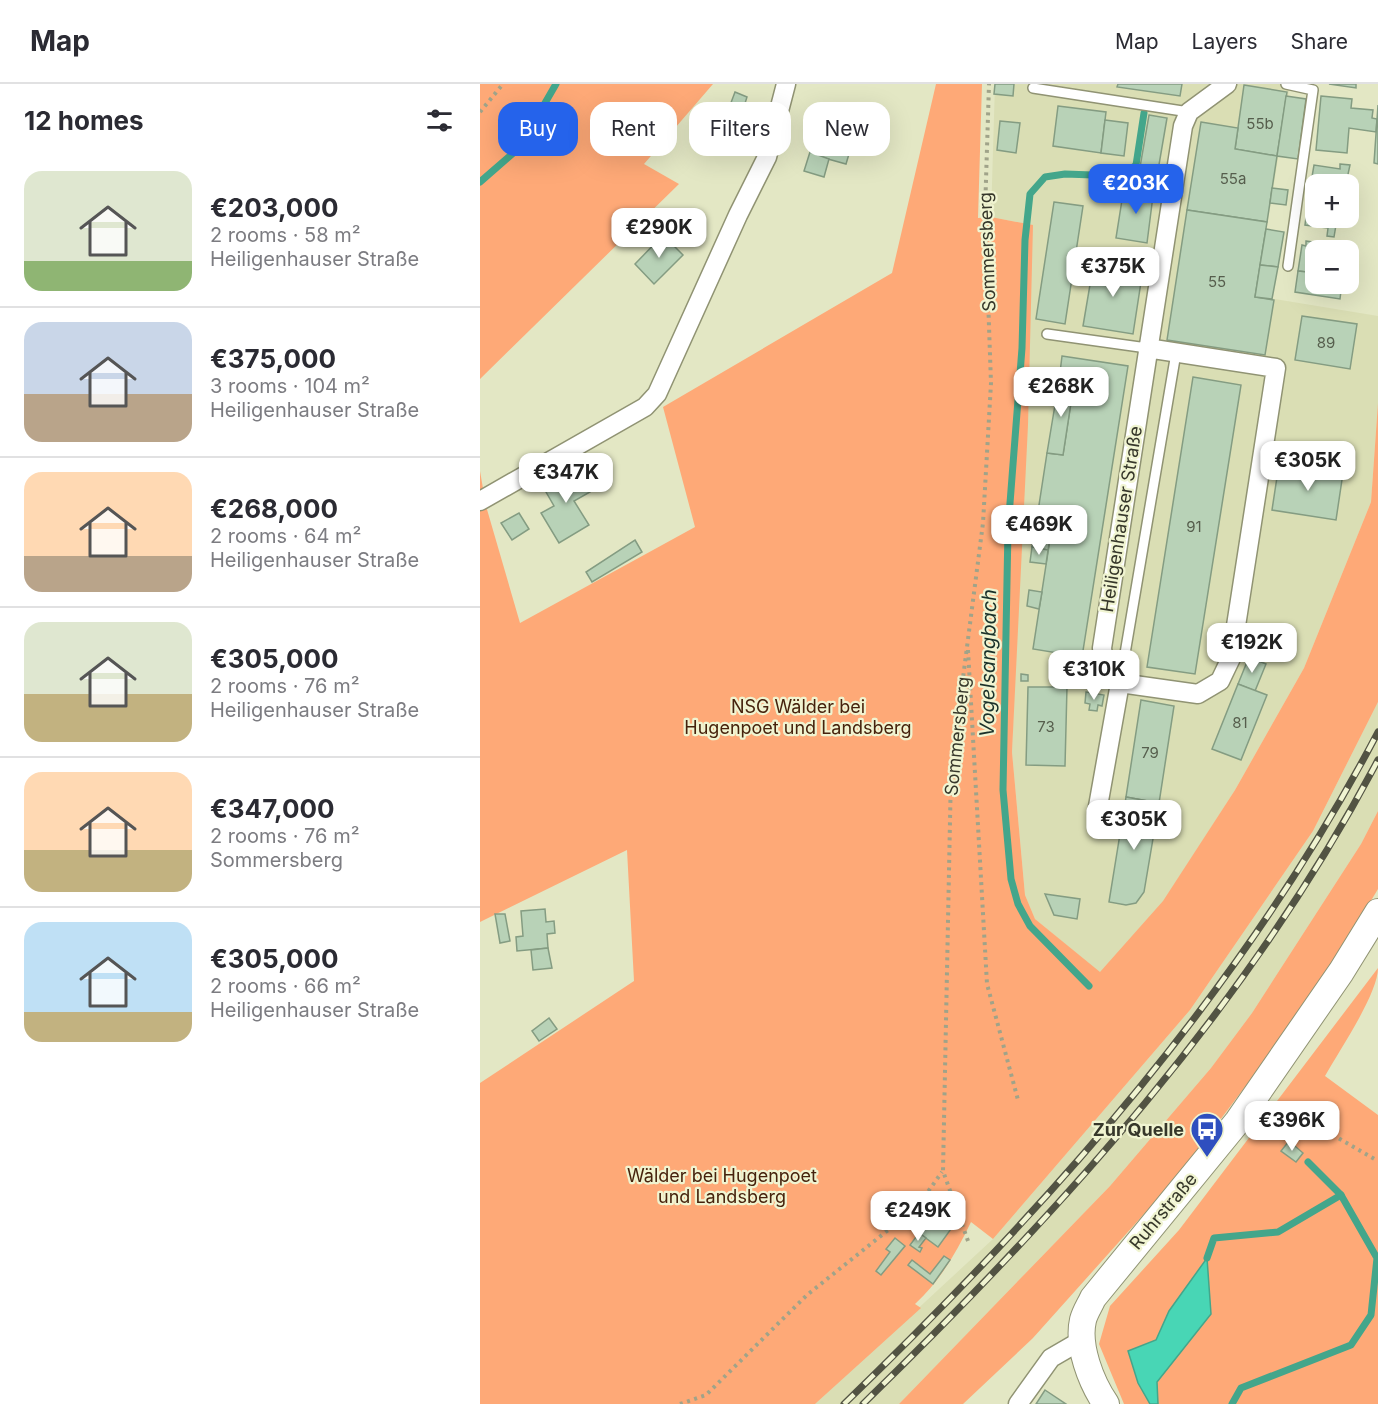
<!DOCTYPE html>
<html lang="en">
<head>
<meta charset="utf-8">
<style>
  body { margin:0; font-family:Inter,sans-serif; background:#f7f7f7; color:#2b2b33; height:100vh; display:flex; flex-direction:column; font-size:22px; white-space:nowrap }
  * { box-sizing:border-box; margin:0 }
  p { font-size:20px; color:#7c7c81 }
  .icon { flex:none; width:33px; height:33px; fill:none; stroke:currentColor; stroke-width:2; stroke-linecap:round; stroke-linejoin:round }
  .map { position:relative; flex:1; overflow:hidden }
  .details { display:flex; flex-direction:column; background:#fff; width:480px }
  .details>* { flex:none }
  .top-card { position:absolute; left:18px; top:18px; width:570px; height:54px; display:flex; gap:12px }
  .controls { position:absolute; left:825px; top:90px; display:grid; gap:12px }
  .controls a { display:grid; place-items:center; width:54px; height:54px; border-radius:12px; background:#fff; box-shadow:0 6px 24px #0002; font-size:30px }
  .price { position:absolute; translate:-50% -51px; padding:0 14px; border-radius:12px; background:#fff; color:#222; font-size:20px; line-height:39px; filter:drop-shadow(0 2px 3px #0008) }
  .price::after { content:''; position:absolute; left:50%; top:36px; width:18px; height:14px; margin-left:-9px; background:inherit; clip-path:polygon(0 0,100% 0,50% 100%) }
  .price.selected { background:#2563eb; color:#fff }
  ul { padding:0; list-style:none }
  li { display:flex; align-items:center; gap:18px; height:150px; padding:0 24px }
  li+li { border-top:2px solid #e1e1e2 }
  li span { display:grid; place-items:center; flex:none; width:168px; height:120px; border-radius:18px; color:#555 }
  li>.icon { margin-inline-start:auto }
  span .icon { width:72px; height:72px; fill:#fffc; stroke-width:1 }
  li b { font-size:26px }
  h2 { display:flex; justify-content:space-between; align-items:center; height:72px; padding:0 24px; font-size:26px }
  .pill { padding:0 21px; border-radius:18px; background:#fff; box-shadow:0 6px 24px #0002; font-size:21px; line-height:54px }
  .pill.selected { background:#2563eb; color:#fff }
  header { display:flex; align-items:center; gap:36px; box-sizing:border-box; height:84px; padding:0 30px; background:#fff; border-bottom:2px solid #e1e1e2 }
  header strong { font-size:28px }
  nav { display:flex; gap:33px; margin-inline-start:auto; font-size:21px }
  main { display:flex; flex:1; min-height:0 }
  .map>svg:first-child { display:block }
  .built { fill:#dadeb4 }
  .green { fill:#fea977 }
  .water { fill:#48d6b5; stroke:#43a68b; stroke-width:1.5 }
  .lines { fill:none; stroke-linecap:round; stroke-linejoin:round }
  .stream { stroke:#43a68b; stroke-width:7 }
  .building { fill:#b8d2b7; stroke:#849c82; stroke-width:1.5 }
  .lane-casing { stroke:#909373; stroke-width:12 }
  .street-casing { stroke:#909373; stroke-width:21 }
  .secondary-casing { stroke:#909373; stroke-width:28 }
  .path { stroke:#a0a389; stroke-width:4; stroke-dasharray:3 4.5; stroke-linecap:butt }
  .lane { stroke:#fff; stroke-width:9 }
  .street { stroke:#fff; stroke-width:18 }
  .secondary { stroke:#fff; stroke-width:26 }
  .rail-casing { stroke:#525343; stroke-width:7 }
  .rail { stroke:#f0f4d1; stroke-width:4.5; stroke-dasharray:14; stroke-linecap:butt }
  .labels { text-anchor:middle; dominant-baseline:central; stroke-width:4.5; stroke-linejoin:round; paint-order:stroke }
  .number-label { font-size:15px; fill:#565e4d }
  .street-label { font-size:18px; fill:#36372a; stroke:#f0f4d1 }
  .park-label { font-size:18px; fill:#46220c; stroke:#f0f4d1 }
  .poi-label { font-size:18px; font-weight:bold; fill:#36372a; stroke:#f0f4d1; text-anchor:end }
  .water-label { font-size:20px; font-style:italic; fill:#1a312a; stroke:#f0f4d1 }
</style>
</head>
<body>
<header>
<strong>Map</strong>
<nav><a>Map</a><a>Layers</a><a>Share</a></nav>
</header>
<main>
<section class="details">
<h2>12 homes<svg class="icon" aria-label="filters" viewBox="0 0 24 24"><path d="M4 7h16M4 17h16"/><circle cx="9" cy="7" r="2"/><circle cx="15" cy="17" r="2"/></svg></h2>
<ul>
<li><span style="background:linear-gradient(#dfe7d0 75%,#8fb573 0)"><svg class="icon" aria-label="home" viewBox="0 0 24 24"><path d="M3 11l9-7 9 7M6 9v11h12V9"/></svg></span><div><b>€203,000</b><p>2 rooms · 58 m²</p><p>Heiligenhauser Straße</p></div></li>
<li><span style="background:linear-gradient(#c9d6e8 60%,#b9a48a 0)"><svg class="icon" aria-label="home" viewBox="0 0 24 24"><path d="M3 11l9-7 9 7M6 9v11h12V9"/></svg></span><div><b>€375,000</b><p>3 rooms · 104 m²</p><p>Heiligenhauser Straße</p></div></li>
<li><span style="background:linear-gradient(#ffd9b3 70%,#b9a48a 0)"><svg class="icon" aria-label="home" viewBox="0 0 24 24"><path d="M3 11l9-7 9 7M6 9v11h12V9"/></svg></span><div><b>€268,000</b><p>2 rooms · 64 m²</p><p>Heiligenhauser Straße</p></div></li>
<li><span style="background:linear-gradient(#dfe7d0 60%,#c2b280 0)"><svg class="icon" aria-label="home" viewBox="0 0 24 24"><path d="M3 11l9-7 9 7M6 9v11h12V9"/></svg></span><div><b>€305,000</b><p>2 rooms · 76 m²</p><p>Heiligenhauser Straße</p></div></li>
<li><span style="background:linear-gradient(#ffd9b3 65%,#c2b280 0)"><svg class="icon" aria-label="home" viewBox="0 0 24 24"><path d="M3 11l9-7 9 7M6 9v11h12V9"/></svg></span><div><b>€347,000</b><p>2 rooms · 76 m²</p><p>Sommersberg</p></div></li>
<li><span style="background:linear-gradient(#bfe0f5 75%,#c2b280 0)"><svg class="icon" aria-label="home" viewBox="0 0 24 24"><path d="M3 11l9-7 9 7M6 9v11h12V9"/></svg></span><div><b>€305,000</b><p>2 rooms · 66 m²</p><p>Heiligenhauser Straße</p></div></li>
</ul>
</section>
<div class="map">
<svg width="898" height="1320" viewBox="0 0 898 1320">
  <rect width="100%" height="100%" fill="#e3e7c4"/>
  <g class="built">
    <path d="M515 0H810L776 212 898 232V319L891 418 824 584 755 706 683 818 620 889 555 835 545 811 532 668 552 141 511 133Z"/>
    <path d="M898 618V727L881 760 772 929 731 984 630 1102 419 1320H335L513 1155 710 926 833 747Z"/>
  </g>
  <g class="green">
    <path d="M0 0H233L164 80 199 100 0 295Z"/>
    <path d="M456 0H502L498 134 511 133 553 141 548 341 532 668 545 811 555 835 620 888 683 817 755 706 824 584 891 418 898 319V618L833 747 710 926 513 1155 491 1138C476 1169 460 1197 435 1220L441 1224 335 1320H0V999L154 897 147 766 0 838V387L6 422 40 539 215 443 183 323 412 189Z"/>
    <path d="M898 727V805L850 885 809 944 698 1092 553 1254 483 1320H419L630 1102 731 984 772 929 881 760Z"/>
    <path d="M898 884C898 910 859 967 845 992L898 1031V1320H644L619 1260 630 1222 699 1146Z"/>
  </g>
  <path class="water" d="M727 1174 731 1230 677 1298 678 1320H670L658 1299 648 1267 676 1256 689 1227Z"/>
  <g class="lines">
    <g class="stream">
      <path d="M0 98 39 64 76 0"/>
      <path d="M609 902 550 842 538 820 531 795 523 706 528 445 542 264 545 156 550 110 565 93 585 90 641 92 656 81 664 29"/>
      <path d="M727 1174 734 1154 798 1148 861 1111"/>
      <path d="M752 1320 761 1304 871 1261 891 1231 897 1174 861 1111 828 1078"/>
    </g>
  </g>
  <g class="building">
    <path d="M515 0H534L533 12 514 10Z"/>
    <path d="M638 0H702L700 12 637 3Z"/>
    <path d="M849 0H876V4Z"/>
    <path d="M764 1 807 8 797 72 755 65Z"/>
    <path d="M255 8 267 13 262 29 249 24Z"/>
    <path d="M806 12 826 15 818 75 797 72Z"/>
    <path d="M841 12 872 15 871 24 893 26 892 34 897 35 896 48 869 44 867 69 836 66Z"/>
    <path d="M898 21V80L894 79Z"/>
    <path d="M578 22 626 28 621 69 573 62Z"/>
    <path d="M238 29 278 37 272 61 269 60 267 69 246 63V58L251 60 253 54 233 49Z"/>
    <path d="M669 31 687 34 675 104 653 101 650 95 659 89Z"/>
    <path d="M348 34 377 43 366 80 337 72Z"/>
    <path d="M625 36 648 39 644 72 621 69Z"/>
    <path d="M520 37 540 39 536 69 517 66Z"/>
    <path d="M721 38 758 44 755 65 797 72 787 138 707 126Z"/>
    <path d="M330 68 349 75 344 93 324 87Z"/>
    <path d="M860 80 870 81 867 95 856 93 855 100H836V111L829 110 834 81 860 85Z"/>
    <path d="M653 101 674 104 667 159 636 154 642 116 651 117Z"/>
    <path d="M792 104 808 106 806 121 790 119Z"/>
    <path d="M829 110 836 111V134L857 135 854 153 847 152 848 144 825 141Z"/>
    <path d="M574 118 603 122 585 240 556 235Z"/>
    <path d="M707 126 787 138 775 213 794 216 785 271 687 256Z"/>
    <path d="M786 145 804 148 798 183 780 181Z"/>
    <path d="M183 151 203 171 174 200 155 180Z"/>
    <path d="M826 157 846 160 845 166H836V189L818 187 822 161 826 162Z"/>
    <path d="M614 177 663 185 653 250 603 242Z"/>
    <path d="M780 181 798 183 792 215 775 213Z"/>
    <path d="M818 187 836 189V200H866L865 207H861L860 215 815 208Z"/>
    <path d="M822 232 877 240 870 285 815 276Z"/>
    <path d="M582 272 648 282 602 573 553 565 573 436 557 434 567 369 583 371 594 299 579 297Z"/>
    <path d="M713 293 761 301 715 590 667 583Z"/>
    <path d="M579 297 594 299 583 371 567 369Z"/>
    <path d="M799 380 863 389 856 436 792 426Z"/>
    <path d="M95 382 110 408 94 417 109 441 79 459 61 429 74 422 62 401Z"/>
    <path d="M39 429 49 445 32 456 21 439Z"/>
    <path d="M557 434 573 436 568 466 552 463Z"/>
    <path d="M155 456 162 468 112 498 106 488Z"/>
    <path d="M552 463 568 466 566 480 550 478Z"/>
    <path d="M549 506 562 508 559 525 547 522Z"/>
    <path d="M769 573 786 580 775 607 758 600Z"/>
    <path d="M541 590 548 591V597H541Z"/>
    <path d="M758 600 787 611 761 676 732 665Z"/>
    <path d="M548 603H587L585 682 546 681Z"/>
    <path d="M606 608 624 611 622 622 618 621 617 627 609 626 610 620 605 619Z"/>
    <path d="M661 616 694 622 679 719 646 713Z"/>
    <path d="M646 713 679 719 664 808 656 819 646 821 629 818Z"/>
    <path d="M565 810 600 815 597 835 574 831Z"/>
    <path d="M65 825 66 838 74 837 75 849 67 850 68 864 37 867 36 853 43 852 41 827Z"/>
    <path d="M15 830H25L30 857 20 859Z"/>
    <path d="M68 864 72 884 53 886 51 866Z"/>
    <path d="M69 934 77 945 59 957 52 947Z"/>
    <path d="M809 1057 823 1069 816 1078 801 1067Z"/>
    <path d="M458 1125 469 1133 464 1140 453 1131Z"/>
    <path d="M453 1131 471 1145 458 1163 439 1149Z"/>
    <path d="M439 1149 446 1154 439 1163 442 1164 440 1168 430 1161Z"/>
    <path d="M415 1154 425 1162 401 1191 396 1187 410 1168 406 1165Z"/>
    <path d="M464 1172 470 1176 453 1200 428 1181 432 1176 450 1190Z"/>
    <path d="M565 1306 586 1320H556Z"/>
  </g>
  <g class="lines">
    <defs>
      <g id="lane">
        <path d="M806 0 833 6 808 182"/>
        <path d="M553 4 709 28"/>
        <path d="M567 250 667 264"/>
        <path d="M640 599 696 269"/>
      </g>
      <g id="street">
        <path d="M667 264 796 284 751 574 740 597 718 610 640 599 625 587 622 564 703 42 709 28 747 0"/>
        <path d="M0 417 165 323 177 310 258 131 287 73 306 0"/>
        <path d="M617 728 640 599"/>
        <path d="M538 1320 571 1274 602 1256"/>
      </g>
      <path id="secondary" d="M626 1320C611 1298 597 1262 603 1236 605 1228 610 1221 613 1214L758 1037 861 888 898 828"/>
    </defs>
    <use href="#lane" class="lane-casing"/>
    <use href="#street" class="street-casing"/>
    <use href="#secondary" class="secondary-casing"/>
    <g class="path">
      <path d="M0 28 23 0"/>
      <path d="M488 566 507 900 538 1016"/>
      <path d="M820 1032 898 1077"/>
      <path d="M488 1157 463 1087 471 687 503 439 511 299 505 128 509 0"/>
      <path d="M200 1320 226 1311 327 1211 437 1123 462 1088"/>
    </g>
    <use href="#lane" class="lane"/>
    <use href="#street" class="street"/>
    <use href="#secondary" class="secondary"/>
    <defs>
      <g id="rail">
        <path d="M364 1320C571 1120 764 904 898 648"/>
        <path d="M383 1320C580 1128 769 921 898 676"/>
      </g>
    </defs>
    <use href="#rail" class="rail-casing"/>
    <use href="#rail" class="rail"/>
  </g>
  <defs>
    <symbol id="bus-pin" viewBox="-11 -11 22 30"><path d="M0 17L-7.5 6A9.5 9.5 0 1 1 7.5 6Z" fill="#2f4fbf" stroke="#f0f4d1"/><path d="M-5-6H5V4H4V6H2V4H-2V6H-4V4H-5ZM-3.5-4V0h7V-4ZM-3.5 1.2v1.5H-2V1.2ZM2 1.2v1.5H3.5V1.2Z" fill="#fff"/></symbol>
  </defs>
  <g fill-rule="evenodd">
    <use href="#bus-pin" x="708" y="1026" width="38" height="52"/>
  </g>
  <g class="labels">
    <g class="number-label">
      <text x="780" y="39">55b</text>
      <text x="753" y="94">55a</text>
      <text x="737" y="197">55</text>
      <text x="846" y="258">89</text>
      <text x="714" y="442">91</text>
      <text x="760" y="638">81</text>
      <text x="566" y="642">73</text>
      <text x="670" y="668">79</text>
    </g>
    <g class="street-label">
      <text transform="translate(507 168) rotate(-92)">Sommersberg</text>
      <text transform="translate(641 435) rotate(-81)">Heiligenhauser Straße</text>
      <text transform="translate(477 652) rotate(-84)">Sommersberg</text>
      <text transform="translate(683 1127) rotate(-50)">Ruhrstraße</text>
    </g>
    <g class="park-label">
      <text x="318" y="622">NSG Wälder bei<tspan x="318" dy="21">Hugenpoet und Landsberg</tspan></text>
      <text x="242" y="1091">Wälder bei Hugenpoet<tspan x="242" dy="21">und Landsberg</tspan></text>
    </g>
    <g class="poi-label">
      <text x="704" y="1045">Zur Quelle</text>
    </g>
    <g class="water-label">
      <text transform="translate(508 579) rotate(-89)">Vogelsangbach</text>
    </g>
  </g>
</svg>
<div class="controls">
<a>+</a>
<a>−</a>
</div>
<b class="price selected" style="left:656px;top:131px">€203K</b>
<b class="price" style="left:179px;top:175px">€290K</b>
<b class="price" style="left:633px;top:214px">€375K</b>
<b class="price" style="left:581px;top:334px">€268K</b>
<b class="price" style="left:828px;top:408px">€305K</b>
<b class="price" style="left:86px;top:420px">€347K</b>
<b class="price" style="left:559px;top:472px">€469K</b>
<b class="price" style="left:772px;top:590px">€192K</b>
<b class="price" style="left:614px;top:617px">€310K</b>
<b class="price" style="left:654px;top:767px">€305K</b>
<b class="price" style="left:812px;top:1068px">€396K</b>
<b class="price" style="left:438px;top:1158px">€249K</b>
<div class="top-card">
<a class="pill selected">Buy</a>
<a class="pill">Rent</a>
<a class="pill">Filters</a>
<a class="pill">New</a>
</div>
</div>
</main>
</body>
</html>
